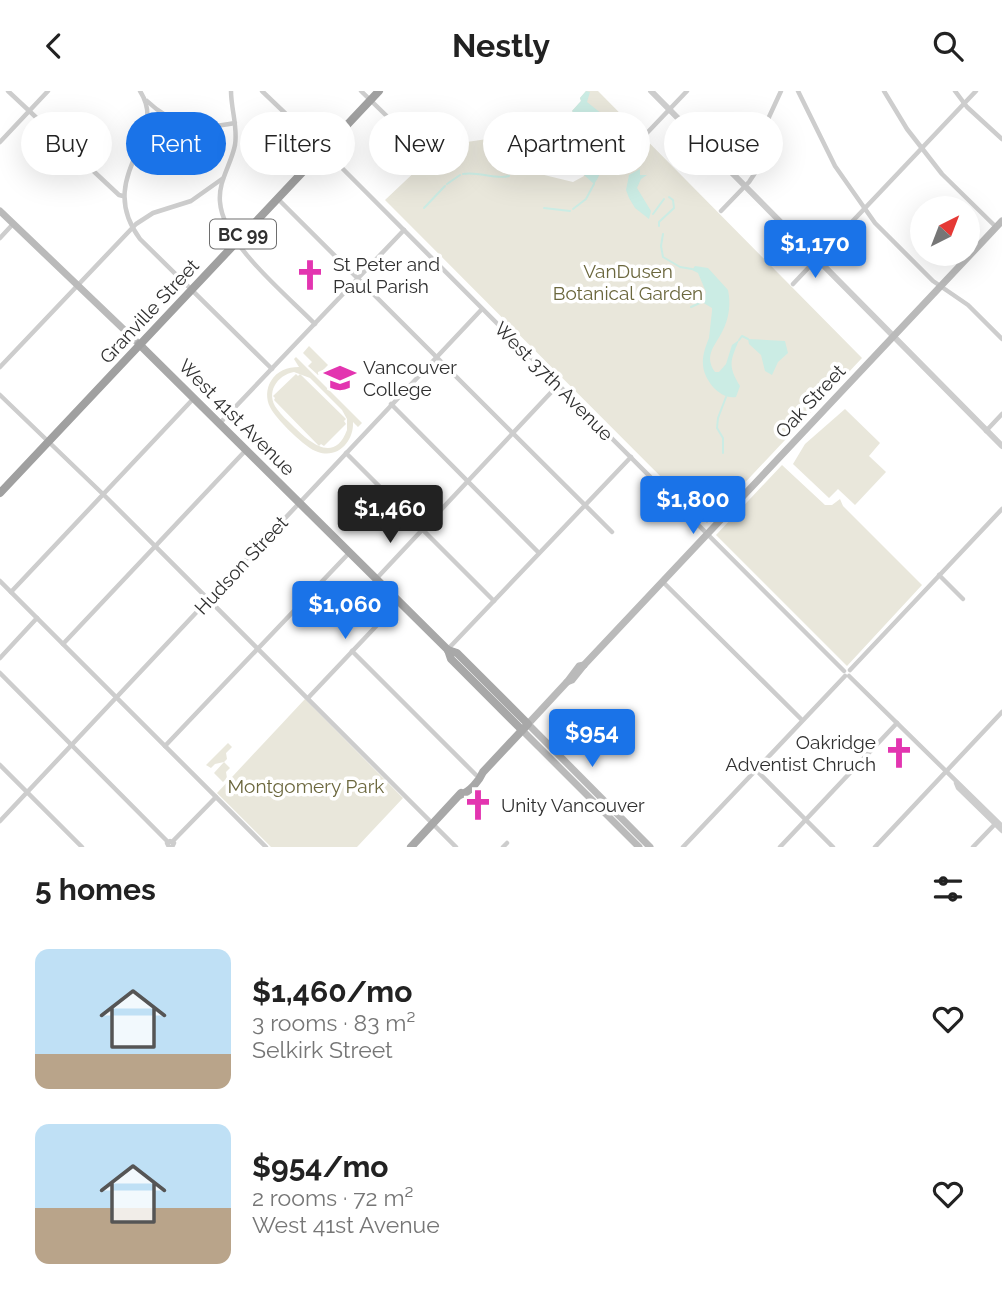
<!DOCTYPE html>
<html lang="en">
<head>
<meta charset="utf-8">
<style>
  body { margin:0; font-family:Raleway,sans-serif; background:#f6f6f6; color:#222; height:100vh; display:flex; flex-direction:column; font-size:26px; white-space:nowrap }
  * { box-sizing:border-box; margin:0 }
  p { font-size:23px; color:#767676 }
  .icon { flex:none; width:38px; height:38px; fill:none; stroke:currentColor; stroke-width:2; stroke-linecap:round; stroke-linejoin:round }
  .map { position:relative; height:756px; overflow:hidden }
  .sheet { display:flex; flex-direction:column; background:#fff; flex:1 }
  .sheet>* { flex:none }
  .hud { position:absolute; left:21px; top:21px; width:961px; height:63px; display:flex; gap:14px }
  .needle { width:46px; rotate:42deg }
  .tools { position:absolute; left:910px; top:105px; display:grid; gap:14px }
  .tools a { display:grid; place-items:center; width:70px; height:70px; border-radius:50%; background:#fff; box-shadow:0 7px 28px #0002; font-size:35px }
  .price { position:absolute; translate:-50% -60px; padding:0 16px; border-radius:7px; background:#1a73e8; color:#fff; font-size:23px; line-height:46px; filter:drop-shadow(0 2px 4px #0008) }
  .price::after { content:''; position:absolute; left:50%; top:42px; width:21px; height:16px; margin-left:-10px; background:inherit; clip-path:polygon(0 0,100% 0,50% 100%) }
  .price.on { background:#222; color:#fff }
  ul { padding:0; list-style:none }
  li { display:flex; align-items:center; gap:21px; height:175px; padding:0 35px }
  li span { display:grid; place-items:center; flex:none; width:196px; height:140px; border-radius:14px; color:#555 }
  li>.icon { margin-inline-start:auto }
  span .icon { width:84px; height:84px; fill:#fffc; stroke-width:1 }
  li b { font-size:30px }
  h2 { display:flex; justify-content:space-between; align-items:center; height:84px; padding:0 35px; font-size:30px }
  .pill { padding:0 24px; border-radius:32px; background:#fff; box-shadow:0 7px 28px #0002; font-size:24px; line-height:63px }
  .pill.on { background:#1a73e8; color:#fff }
  header { display:flex; justify-content:space-between; align-items:center; height:91px; padding:0 35px; background:#fff; font-size:32px; font-weight:700 }
  .map>svg:first-child { display:block }
  .green { fill:#e9e7db; fill-rule:evenodd }
  .water { fill:#cbece4 }
  .lines { fill:none; stroke-linecap:round; stroke-linejoin:round }
  .stream { stroke:#cbece4; stroke-width:2 }
  .minor { stroke:#cdcdcd; stroke-width:4.5 }
  .tertiary { stroke:#cdcdcd; stroke-width:6 }
  .secondary { stroke:#bababa; stroke-width:7 }
  .primary { stroke:#a8a8a8; stroke-width:8 }
  .trunk { stroke:#a0a0a0; stroke-width:8 }
  .labels { text-anchor:middle; dominant-baseline:central; stroke-width:7; stroke-linejoin:round; paint-order:stroke }
  .shield { fill:#fff; stroke:#6e6e6e; stroke-width:2 }
  .shield-label { font-size:18px; font-weight:bold; fill:#303030 }
  .poi-label { font-size:19px; fill:#303030; stroke:#fff; text-anchor:start }
  .park-label { font-size:19px; fill:#6b673d; stroke:#fff }
  .street-label { font-size:19px; fill:#303030; stroke:#fff }
</style>
</head>
<body>
<header><svg class="icon" aria-label="back" viewBox="0 0 24 24"><path d="M15 5l-7 7 7 7"/></svg>Nestly<svg class="icon" aria-label="search" viewBox="0 0 24 24"><circle cx="10" cy="10" r="6"/><path d="M15 15l6 6"/></svg></header>
<div class="map">
<svg width="1002" height="756" viewBox="0 0 1002 756">
  <rect width="100%" height="100%" fill="#fff"/>
  <g class="green">
    <path d="M586 0H598L862 267 707 432 385 109 421 75 460 52 494 47 525 76 536 82 573 91 584 85 583 81 589 75 583 69 585 66 577 55 585 47 577 35 579 32 574 27 577 25 572 20 581 10 580 7Z"/>
    <path d="M309 255 328 274 318 284 308 275 312 271 303 262Z"/>
    <path d="M296 266 362 332 358 336 353 331C354 350 338 368 318 361 306 358 275 327 270 316 266 308 266 298 271 290 277 280 287 276 299 276L294 268ZM294 281 310 287 342 319 347 328V339C334 374 308 350 292 334 287 329 281 324 277 318 265 302 277 284 294 281Z"/>
    <path d="M296 283 298 285 300 283 346 328 344 330 346 333 324 355 321 353 319 355 274 309 275 307 273 305Z"/>
    <path d="M845 318 880 352 869 365 886 381 855 414 838 398 829 407 793 373 805 353Z"/>
    <path d="M782 374 825 414H832L840 408 843 415 922 494 847 575 716 444Z"/>
    <path d="M305 608 403 707 357 756H271L217 702Z"/>
    <path d="M228 652 232 656 226 662 227 668 224 671 230 677 226 681 227 687 223 691 214 682 224 671 215 673 211 677 206 674Z"/>
  </g>
  <g class="water">
    <path d="M586 0 590 1 587 11 607 27 611 33C608 40 603 40 602 47 599 63 606 79 594 93L583 83 589 74 583 69 585 66 577 55 585 47 577 35 579 32 574 27 577 25 572 20 581 10 580 7Z"/>
    <path d="M640 78V84H647L641 88 637 97 651 120 649 128 635 117 629 107 626 99 629 84Z"/>
    <path d="M695 175 708 177 728 199C731 213 729 227 723 239 716 254 703 264 715 281H719L726 273 732 254 739 249C731 269 727 274 740 295L736 306C720 309 704 289 703 274 702 265 706 254 709 247L712 220V217L702 211 706 201 698 182 692 179Z"/>
    <path d="M748 248 785 250 788 262 778 271 772 284 765 280 761 264 749 253Z"/>
  </g>
  <g class="lines">
    <g class="stream">
      <path d="M463 83C478 80 496 89 509 85"/>
      <path d="M447 93 460 84"/>
      <path d="M424 117 445 95"/>
      <path d="M544 117 570 120"/>
      <path d="M573 118 586 108 594 93"/>
      <path d="M653 123 664 108"/>
      <path d="M659 135V131L674 117 673 109 669 106"/>
      <path d="M663 143 661 155 663 166 680 176 692 178"/>
      <path d="M691 216 702 211"/>
      <path d="M739 249 742 245 748 248"/>
      <path d="M723 362V347L717 337 718 327 726 306"/>
    </g>
    <g class="minor">
      <path d="M8 0 119 104 123 105"/>
      <path d="M140 0C171 48 93 84 140 148L272 278"/>
      <path d="M231 0C231 18 238 36 235 54 231 74 218 90 220 111 223 153 286 203 315 233"/>
      <path d="M262 0 309 45 320 63"/>
      <path d="M361 0 398 36"/>
      <path d="M798 0 835 75 875 132 933 190 968 214 1002 248"/>
      <path d="M884 0 907 38 942 83 996 136"/>
      <path d="M955 0 967 16 1002 48"/>
      <path d="M147 10C173 35 201 39 235 32"/>
      <path d="M646 43 687 0"/>
      <path d="M310 45 327 55"/>
      <path d="M0 51 48 0"/>
      <path d="M324 59 844 580"/>
      <path d="M278 108 612 441"/>
      <path d="M721 120 749 91 759 76 769 26 781 0"/>
      <path d="M0 147 13 133"/>
      <path d="M793 193 976 0"/>
      <path d="M0 276 136 133 153 122 191 110 222 88"/>
      <path d="M0 304 107 407 456 756"/>
      <path d="M391 313 539 462"/>
      <path d="M220 332 404 139"/>
      <path d="M986 340 1002 323"/>
      <path d="M346 362 494 510"/>
      <path d="M939 484 963 508"/>
      <path d="M377 487 558 294"/>
      <path d="M0 490 266 756"/>
      <path d="M662 490 802 629"/>
      <path d="M11 501 194 307"/>
      <path d="M63 553 246 359"/>
      <path d="M448 558 631 366"/>
      <path d="M352 560 476 684"/>
      <path d="M0 567 37 527"/>
      <path d="M850 579 1002 418"/>
      <path d="M0 582 168 751"/>
      <path d="M849 585 1002 735"/>
      <path d="M308 607 399 511"/>
      <path d="M165 655 350 461"/>
      <path d="M0 674 82 756"/>
      <path d="M756 679 833 756"/>
      <path d="M956 692 958 697 1002 740"/>
      <path d="M0 730 482 218"/>
      <path d="M173 750 216 706"/>
      <path d="M169 756 167 752 170 750 174 752 172 756"/>
      <path d="M503 756 507 752"/>
      <path d="M683 756 845 585"/>
      <path d="M780 756 897 632"/>
      <path d="M875 756 1002 621"/>
      <path d="M973 756 997 731"/>
    </g>
    <path class="tertiary" d="M651 0 1002 355"/>
    <g class="secondary">
      <path d="M0 120 139 253"/>
      <path d="M584 574 579 575 567 591 528 633 650 756"/>
      <path d="M567 591 572 589 584 574 1002 130"/>
      <path d="M522 639 639 756"/>
    </g>
    <g class="primary">
      <path d="M139 253 448 559 451 568 522 639"/>
      <path d="M448 559 457 562 528 633 483 681C479 690 470 701 460 704"/>
      <path d="M411 756 461 702"/>
    </g>
    <path class="trunk" d="M0 402 379 0"/>
  </g>
  <defs>
    <symbol id="church-bare" viewBox="-9 -9 18 18"><path d="M-1.2-6h2.4v3.5h3.3v2.4h-3.3V6h-2.4V-.1h-3.3v-2.4h3.3Z" fill="#e335b0" stroke="#fff" stroke-width="2.5" paint-order="stroke"/></symbol>
    <symbol id="school-bare" viewBox="-9 -9 18 18"><path d="M0-5L7-2L0 1L-7-2ZM-4 1L0 2.5L4 1V4Q0 6-4 4Z" fill="#e335b0" stroke="#fff" stroke-width="2.5" paint-order="stroke"/></symbol>
  </defs>
  <g fill-rule="evenodd">
    <use href="#church-bare" x="288" y="162" width="44" height="44"/>
    <use href="#school-bare" x="318" y="265" width="44" height="44"/>
    <use href="#church-bare" x="877" y="640" width="44" height="44"/>
    <use href="#church-bare" x="456" y="692" width="44" height="44"/>
  </g>
  <g class="labels">
    <rect class="shield" x="210" y="128.5" width="66" height="29" rx="5"/>
    <g class="shield-label">
      <text x="243" y="143">BC 99</text>
    </g>
    <g class="poi-label">
      <text x="333" y="173">St Peter and<tspan x="333" dy="22">Paul Parish</tspan></text>
      <text x="363" y="276">Vancouver<tspan x="363" dy="22">College</tspan></text>
      <text x="876" y="651" text-anchor="end">Oakridge<tspan x="876" dy="22">Adventist Chruch</tspan></text>
      <text x="501" y="714">Unity Vancouver</text>
    </g>
    <g class="park-label">
      <text x="628" y="180">VanDusen<tspan x="628" dy="22">Botanical Garden</tspan></text>
      <text x="306" y="695">Montgomery Park</text>
    </g>
    <g class="street-label">
      <text transform="translate(149 220) rotate(-47)">Granville Street</text>
      <text transform="translate(554 290) rotate(45)">West 37th Avenue</text>
      <text transform="translate(810 310) rotate(-47)">Oak Street</text>
      <text transform="translate(237 326) rotate(45)">West 41st Avenue</text>
      <text transform="translate(241 474) rotate(-47)">Hudson Street</text>
    </g>
  </g>
</svg>
<div class="tools">
<a><svg class="needle" viewBox="-14 -14 28 28"><path d="M0-13l5 13h-10z" fill="#e53935"/><path d="M0 13l5-13h-10z" fill="#767676"/></svg></a>
</div>
<b class="price" style="left:815px;top:189px">$1,170</b>
<b class="price" style="left:693px;top:445px">$1,800</b>
<b class="price on" style="left:390px;top:454px">$1,460</b>
<b class="price" style="left:345px;top:550px">$1,060</b>
<b class="price" style="left:592px;top:678px">$954</b>
<div class="hud">
<a class="pill">Buy</a>
<a class="pill on">Rent</a>
<a class="pill">Filters</a>
<a class="pill">New</a>
<a class="pill">Apartment</a>
<a class="pill">House</a>
</div>
</div>
<section class="sheet">
<h2>5 homes<svg class="icon" aria-label="filters" viewBox="0 0 24 24"><path d="M4 7h16M4 17h16"/><circle cx="9" cy="7" r="2"/><circle cx="15" cy="17" r="2"/></svg></h2>
<ul>
<li><span style="background:linear-gradient(#bfe0f5 75%,#b9a48a 0)"><svg class="icon" aria-label="home" viewBox="0 0 24 24"><path d="M3 11l9-7 9 7M6 9v11h12V9"/></svg></span><div><b>$1,460/mo</b><p>3 rooms · 83 m²</p><p>Selkirk Street</p></div><svg class="icon" aria-label="heart" viewBox="0 0 24 24"><path d="M12 20l-8-8c-3-5 5-10 8-4 3-6 11-1 8 4z"/></svg></li>
<li><span style="background:linear-gradient(#bfe0f5 60%,#b9a48a 0)"><svg class="icon" aria-label="home" viewBox="0 0 24 24"><path d="M3 11l9-7 9 7M6 9v11h12V9"/></svg></span><div><b>$954/mo</b><p>2 rooms · 72 m²</p><p>West 41st Avenue</p></div><svg class="icon" aria-label="heart" viewBox="0 0 24 24"><path d="M12 20l-8-8c-3-5 5-10 8-4 3-6 11-1 8 4z"/></svg></li>
</ul>
</section>
</body>
</html>
